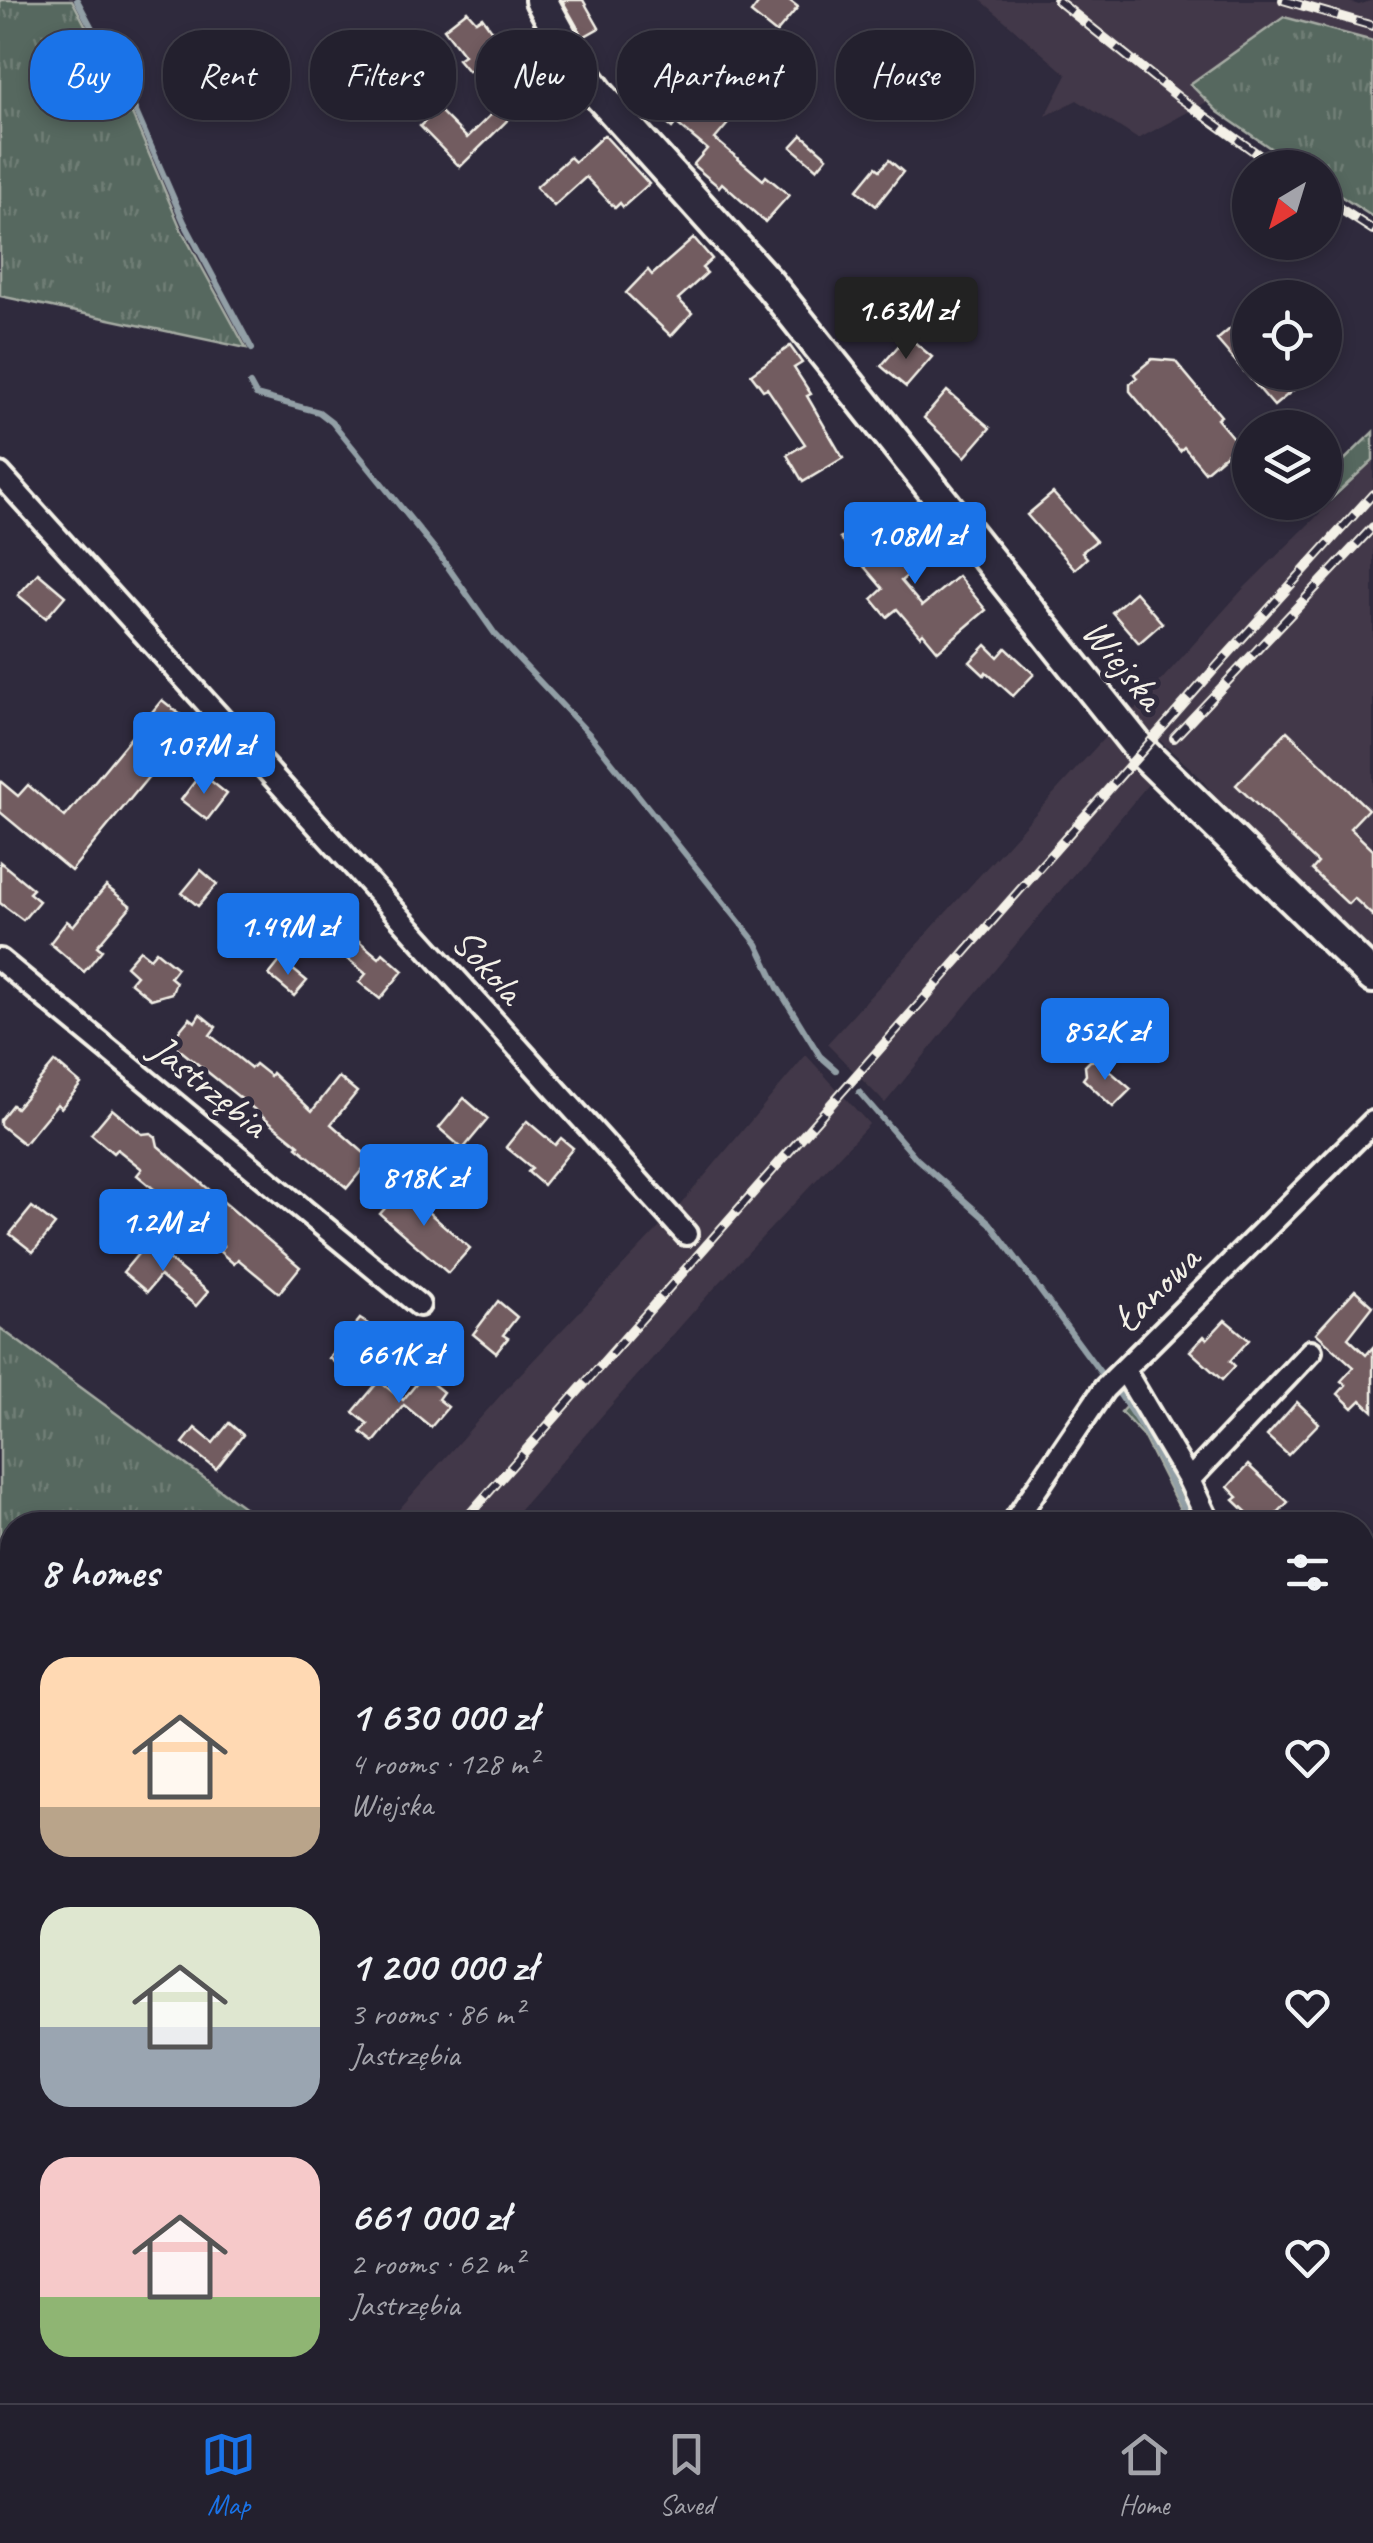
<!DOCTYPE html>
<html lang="en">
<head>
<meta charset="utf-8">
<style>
  body { margin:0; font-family:Caveat,sans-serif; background:#2f2d3a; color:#f1f3f6; height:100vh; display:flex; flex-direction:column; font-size:38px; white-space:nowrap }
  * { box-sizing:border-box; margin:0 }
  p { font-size:32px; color:#a3a3aa }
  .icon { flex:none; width:55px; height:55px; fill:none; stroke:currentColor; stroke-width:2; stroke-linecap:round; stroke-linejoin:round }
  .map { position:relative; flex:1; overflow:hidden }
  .panel { position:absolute; left:0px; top:1512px; width:1375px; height:892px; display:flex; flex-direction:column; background:#23202e; border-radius:40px 40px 0 0; box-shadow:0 5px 15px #0003,0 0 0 2px #403e4a }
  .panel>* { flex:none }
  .top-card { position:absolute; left:30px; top:30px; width:1315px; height:90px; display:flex; gap:20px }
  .needle { width:65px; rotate:218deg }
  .controls { position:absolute; left:1232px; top:150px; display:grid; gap:20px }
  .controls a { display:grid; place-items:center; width:110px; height:110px; border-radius:50%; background:#23202e; box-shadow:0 5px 15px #0003,0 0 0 2px #403e4a; font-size:50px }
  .price { position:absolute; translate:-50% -85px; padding:0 22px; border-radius:10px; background:#1a73e8; color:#fff; font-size:32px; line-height:65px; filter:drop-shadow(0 2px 5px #0008) }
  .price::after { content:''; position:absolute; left:50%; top:60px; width:30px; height:22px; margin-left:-15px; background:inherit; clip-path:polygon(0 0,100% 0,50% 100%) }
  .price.on { background:#222; color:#fff }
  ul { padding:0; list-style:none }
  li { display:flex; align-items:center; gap:30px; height:250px; padding:0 40px }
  li span { display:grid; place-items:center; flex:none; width:280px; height:200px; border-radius:30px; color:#555 }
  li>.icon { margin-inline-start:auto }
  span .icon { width:120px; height:120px; fill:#fffc; stroke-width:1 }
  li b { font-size:42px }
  h2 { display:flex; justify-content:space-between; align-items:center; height:120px; padding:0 40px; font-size:42px }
  .tag { padding:0 35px; border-radius:40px; background:#23202e; box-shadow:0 5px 15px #0003,0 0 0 2px #403e4a; font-size:35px; line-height:90px }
  .tag.on { background:#1a73e8; color:#fff }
  .dock { display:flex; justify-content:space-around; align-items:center; height:140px; border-top:2px solid #403e4a; background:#23202e; font-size:28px; color:#a3a3aa }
  .dock a { display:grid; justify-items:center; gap:5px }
  .dock .on { color:#1a73e8 }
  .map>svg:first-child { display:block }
  .built { fill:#433948 }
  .grass { fill:url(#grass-tufts); stroke:#a6aca4; stroke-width:2.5 }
  .forest { fill:url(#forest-firs); stroke:#a6aca4; stroke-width:2.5 }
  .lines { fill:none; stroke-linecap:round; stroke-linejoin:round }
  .stream { stroke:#929fa6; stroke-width:6 }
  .building { fill:#725c61; stroke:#f4f1e8; stroke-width:2.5 }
  .street-casing { stroke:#f4f1e8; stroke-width:28 }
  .secondary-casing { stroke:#f4f1e8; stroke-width:38 }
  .street { stroke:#2f2a3d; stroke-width:20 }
  .secondary { stroke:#2f2a3d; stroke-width:30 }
  .rail-casing { stroke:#f4f1e8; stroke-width:10 }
  .rail { stroke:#2f2a3d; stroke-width:6; stroke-dasharray:19; stroke-linecap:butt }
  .labels { text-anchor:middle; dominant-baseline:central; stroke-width:10; stroke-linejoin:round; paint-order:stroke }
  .street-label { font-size:40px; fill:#f4f1e8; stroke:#2f2a3d }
</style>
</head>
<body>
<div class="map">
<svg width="1373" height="2403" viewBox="0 0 1373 2403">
  <defs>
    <pattern id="grass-tufts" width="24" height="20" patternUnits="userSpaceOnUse" patternTransform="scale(2.5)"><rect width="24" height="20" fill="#57685f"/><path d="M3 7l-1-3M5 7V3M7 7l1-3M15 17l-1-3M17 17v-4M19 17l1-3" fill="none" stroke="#707e76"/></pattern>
    <pattern id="forest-firs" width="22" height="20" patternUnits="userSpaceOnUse" patternTransform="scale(2.5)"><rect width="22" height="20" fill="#57685f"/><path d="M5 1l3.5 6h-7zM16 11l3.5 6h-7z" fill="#707e76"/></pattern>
  </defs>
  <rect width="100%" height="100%" fill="#2f2a3d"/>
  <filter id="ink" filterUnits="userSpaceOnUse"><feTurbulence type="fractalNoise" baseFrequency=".01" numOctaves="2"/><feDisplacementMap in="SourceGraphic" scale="20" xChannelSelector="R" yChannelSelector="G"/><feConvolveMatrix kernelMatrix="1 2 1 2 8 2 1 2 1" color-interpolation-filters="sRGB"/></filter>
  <g filter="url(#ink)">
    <g class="built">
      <path d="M981 0H1343L1359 5 1373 0V41L1336 32 1138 139 1077 100 1046 116 1067 75Z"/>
      <path d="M1373 461V952L1228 813 1199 776 1131 714 1244 588Z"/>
      <path d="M1106 736 1149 783 885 1103 827 1044Z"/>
      <path d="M806 1055 869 1124 707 1296 506 1525H385L508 1387 676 1210Z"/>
      <path d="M12 1971V2074L0 2088V1985Z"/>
    </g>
    <g class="grass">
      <path d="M0 0H72L132 114 181 229 246 348 0 296Z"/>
      <path d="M1284 17 1373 41V217L1325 186V168L1298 167 1218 112 1190 84Z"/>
      <path d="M0 1328 268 1525H12V1566L0 1557Z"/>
      <path d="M1130 1402 1180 1489 1196 1525H1188L1143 1436 1121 1412Z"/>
    </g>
    <path class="forest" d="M1373 432V460L1329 501 1325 479Z"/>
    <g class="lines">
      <g class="stream">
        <path d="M77 0 133 105 184 222 252 349"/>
        <path d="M250 384 256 395 319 412 332 422 438 553 495 634 591 736 757 944 778 988 820 1056 836 1070"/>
        <path d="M859 1092 917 1159 990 1223 1100 1372"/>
        <path d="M1118 1392 1148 1437 1192 1525"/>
        <path d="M1362 1889 1373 1907"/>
      </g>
    </g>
    <g class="building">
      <path d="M562 0H583L599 28 583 37Z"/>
      <path d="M761 0H789L798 7 776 33 751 13Z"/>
      <path d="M467 11 476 21 482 17 503 46 512 40 524 55 517 61 542 86 460 167 420 126 438 109 467 138 502 104 474 67 468 71 458 59 464 55 444 29Z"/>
      <path d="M693 74 738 112 715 139 763 180 766 176 789 195 765 222 722 183 719 187 693 165 707 149 676 123 672 128 658 116Z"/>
      <path d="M604 135 649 184 623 207 620 203 615 208 586 177 554 206 536 187 570 157 575 162Z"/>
      <path d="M802 135 827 157 817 169 791 147Z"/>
      <path d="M889 160 903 172 876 206 857 190 876 167 880 170Z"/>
      <path d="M694 238 712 259 702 268 707 273 678 299 692 313 671 336 626 293 648 270 652 275Z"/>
      <path d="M891 289 904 316 859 338 846 311Z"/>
      <path d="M1250 312V372H1295L1303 382 1274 406 1217 340Z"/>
      <path d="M907 336 932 357 906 387 881 366Z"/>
      <path d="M790 346 802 363 794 368 811 394 807 396 843 458 803 482 787 455 805 444 767 388 763 390 751 374Z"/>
      <path d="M1152 359 1175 361 1221 416 1217 419 1238 444 1205 472 1184 447 1180 451 1130 391V384L1137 378 1134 374Z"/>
      <path d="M947 391 990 428 965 457 924 418Z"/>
      <path d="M1053 493 1096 541 1082 552 1087 558 1075 569 1027 515Z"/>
      <path d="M914 525 936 553 901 581 922 606 958 576 986 610 938 651 923 633 920 636 897 609 887 617 872 599 883 589 840 538 855 526 878 554Z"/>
      <path d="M38 573 65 596 46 618 18 595Z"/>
      <path d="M1135 592 1162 623 1139 643 1112 612Z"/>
      <path d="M986 645 998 657 1006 648 1034 674 1013 696 986 672 984 675 970 662Z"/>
      <path d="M162 700 192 724 71 871 0 812V781L18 796 28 785 65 817Z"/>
      <path d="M1287 731 1368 809 1350 828 1373 850V916L1354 898 1348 904 1312 870 1318 863 1236 785Z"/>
      <path d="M201 773 227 794 207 820 181 800Z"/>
      <path d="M0 862 33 889 29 893 39 901 23 920 0 903Z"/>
      <path d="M201 870 217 884 198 906 182 893Z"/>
      <path d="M106 886 131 906 97 946 102 950 84 972 50 943 67 921 73 926Z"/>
      <path d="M321 900 344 918 339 924 379 958 383 953 403 971 380 999 359 982 366 974 332 946 315 947 298 928Z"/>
      <path d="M140 950 150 958 156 951 177 968 170 977 176 982 172 993 151 999 130 982 136 975 126 966Z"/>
      <path d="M281 960 307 981 294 996 269 975Z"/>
      <path d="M200 1014 216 1027 210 1035 251 1068 255 1064 270 1076 272 1073 312 1111 339 1077 357 1092 331 1124 371 1159 347 1188 297 1147 299 1145 170 1042 190 1018 195 1022Z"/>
      <path d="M1097 1060 1131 1089 1113 1107 1083 1079 1086 1075 1085 1066 1090 1061Z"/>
      <path d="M55 1062 81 1084 61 1108 57 1104 24 1144 0 1125V1120L12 1105 16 1108Z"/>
      <path d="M464 1098 488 1119 463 1149 439 1128Z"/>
      <path d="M112 1109 142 1134 151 1133 156 1137 158 1146 300 1267 279 1293 238 1259 234 1264 219 1251 224 1246 189 1215 184 1221 173 1212 146 1244 124 1227 155 1190 137 1175 142 1169 117 1149 113 1153 91 1134Z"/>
      <path d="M527 1121 555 1145 561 1138 573 1148 543 1185 528 1172 532 1168 506 1147Z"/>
      <path d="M412 1188 427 1200 421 1206 470 1248 448 1273 380 1214 387 1206 382 1202 393 1190 406 1195Z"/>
      <path d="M32 1207 55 1225 33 1252 10 1234Z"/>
      <path d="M148 1242 208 1292 196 1306 160 1276 147 1292 123 1272Z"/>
      <path d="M1355 1290 1373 1306 1348 1338 1366 1355 1373 1347V1411L1361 1400 1353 1408 1338 1394 1346 1385 1341 1381 1354 1367 1316 1333Z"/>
      <path d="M498 1301 517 1317 503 1335 508 1338 496 1353 473 1334Z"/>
      <path d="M360 1319 386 1335 352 1377 329 1358Z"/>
      <path d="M1225 1320 1249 1340 1230 1361 1235 1366 1222 1380 1190 1351 1204 1336 1207 1339Z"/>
      <path d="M423 1376 443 1392 438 1399 448 1407 431 1427 404 1405 374 1442 361 1432 368 1424 353 1412 379 1381 403 1400Z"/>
      <path d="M1297 1402 1319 1423 1288 1455 1267 1436Z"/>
      <path d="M229 1423 243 1435 216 1469 183 1443 195 1428 213 1443Z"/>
      <path d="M1248 1465 1288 1502 1266 1525H1260L1234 1500 1238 1497 1228 1487Z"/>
    </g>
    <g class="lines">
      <defs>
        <g id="street">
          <path d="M0 474 686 1234"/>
          <path d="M0 960 419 1305"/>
          <path d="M1124 1370 1189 1480 1210 1525"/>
          <path d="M1189 1480 1311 1351"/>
          <path d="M1012 1525 1104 1389 1373 1122"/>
          <path d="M1362 1610 1373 1597"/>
          <path d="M421 2403 428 2392"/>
        </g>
        <path id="secondary" d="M541 0 575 62 600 96 770 285 1143 753 1373 977"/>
      </defs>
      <use href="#street" class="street-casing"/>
      <use href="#secondary" class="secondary-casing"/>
      <use href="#street" class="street"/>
      <use href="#secondary" class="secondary"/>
      <defs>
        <g id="rail">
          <path d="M1057 0 1177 96 1277 168"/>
          <path d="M1283 0 1373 26"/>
          <path d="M1325 199 1373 230"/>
          <path d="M1174 738 1373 527"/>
          <path d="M460 1525 1219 664 1373 494"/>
          <path d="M0 2045 12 2031"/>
        </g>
      </defs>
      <use href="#rail" class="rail-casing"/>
      <use href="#rail" class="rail"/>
    </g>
  </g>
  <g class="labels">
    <g class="street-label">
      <text transform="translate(1123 664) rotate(51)">Wiejska</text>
      <text transform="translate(488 966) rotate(48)">Sokola</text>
      <text transform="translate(209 1086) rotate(39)">Jastrzębia</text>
      <text transform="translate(1156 1289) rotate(-45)">Łanowa</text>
    </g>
  </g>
</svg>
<div class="controls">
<a><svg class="needle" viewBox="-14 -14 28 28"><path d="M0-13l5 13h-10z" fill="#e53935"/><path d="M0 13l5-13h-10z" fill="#a3a3aa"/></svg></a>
<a><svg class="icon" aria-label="locate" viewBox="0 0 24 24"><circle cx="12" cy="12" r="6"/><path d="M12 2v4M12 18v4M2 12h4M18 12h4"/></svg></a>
<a><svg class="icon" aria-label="layers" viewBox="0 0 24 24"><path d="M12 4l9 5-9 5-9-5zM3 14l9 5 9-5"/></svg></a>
</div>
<b class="price on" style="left:906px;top:362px">1.63M zł</b>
<b class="price" style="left:915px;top:587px">1.08M zł</b>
<b class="price" style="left:204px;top:797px">1.07M zł</b>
<b class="price" style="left:288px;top:978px">1.49M zł</b>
<b class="price" style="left:1105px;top:1083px">852K zł</b>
<b class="price" style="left:424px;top:1229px">818K zł</b>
<b class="price" style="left:163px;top:1274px">1.2M zł</b>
<b class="price" style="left:399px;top:1406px">661K zł</b>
<div class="top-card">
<a class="tag on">Buy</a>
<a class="tag">Rent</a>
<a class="tag">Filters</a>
<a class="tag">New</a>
<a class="tag">Apartment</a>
<a class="tag">House</a>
</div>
<section class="panel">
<h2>8 homes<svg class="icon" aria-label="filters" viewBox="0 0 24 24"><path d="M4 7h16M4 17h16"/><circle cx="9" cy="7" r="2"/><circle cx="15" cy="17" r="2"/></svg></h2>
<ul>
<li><span style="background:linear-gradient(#ffd9b3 75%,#b9a48a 0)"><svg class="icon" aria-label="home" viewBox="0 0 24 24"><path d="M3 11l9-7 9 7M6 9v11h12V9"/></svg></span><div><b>1 630 000 zł</b><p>4 rooms · 128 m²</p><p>Wiejska</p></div><svg class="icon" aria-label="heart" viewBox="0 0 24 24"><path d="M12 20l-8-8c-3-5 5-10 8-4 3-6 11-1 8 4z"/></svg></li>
<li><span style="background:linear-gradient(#dfe7d0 60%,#9aa5b1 0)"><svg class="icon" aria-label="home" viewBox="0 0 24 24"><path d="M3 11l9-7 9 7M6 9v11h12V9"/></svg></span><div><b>1 200 000 zł</b><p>3 rooms · 86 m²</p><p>Jastrzębia</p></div><svg class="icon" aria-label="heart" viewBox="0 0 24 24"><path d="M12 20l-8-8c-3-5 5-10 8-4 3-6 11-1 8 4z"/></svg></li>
<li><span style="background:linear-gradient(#f6c9c9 70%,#8fb573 0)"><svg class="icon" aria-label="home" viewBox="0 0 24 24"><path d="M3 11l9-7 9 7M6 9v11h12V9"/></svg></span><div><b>661 000 zł</b><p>2 rooms · 62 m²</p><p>Jastrzębia</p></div><svg class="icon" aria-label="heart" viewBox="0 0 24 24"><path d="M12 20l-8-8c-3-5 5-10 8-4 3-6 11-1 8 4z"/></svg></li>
</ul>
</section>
</div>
<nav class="dock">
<a class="on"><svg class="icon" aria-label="map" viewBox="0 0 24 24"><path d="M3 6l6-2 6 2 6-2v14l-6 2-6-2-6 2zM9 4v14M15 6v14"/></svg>Map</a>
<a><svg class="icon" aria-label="saved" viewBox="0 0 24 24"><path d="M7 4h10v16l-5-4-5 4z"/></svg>Saved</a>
<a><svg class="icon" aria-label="home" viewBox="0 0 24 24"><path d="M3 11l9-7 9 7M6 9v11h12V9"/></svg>Home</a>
</nav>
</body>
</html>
